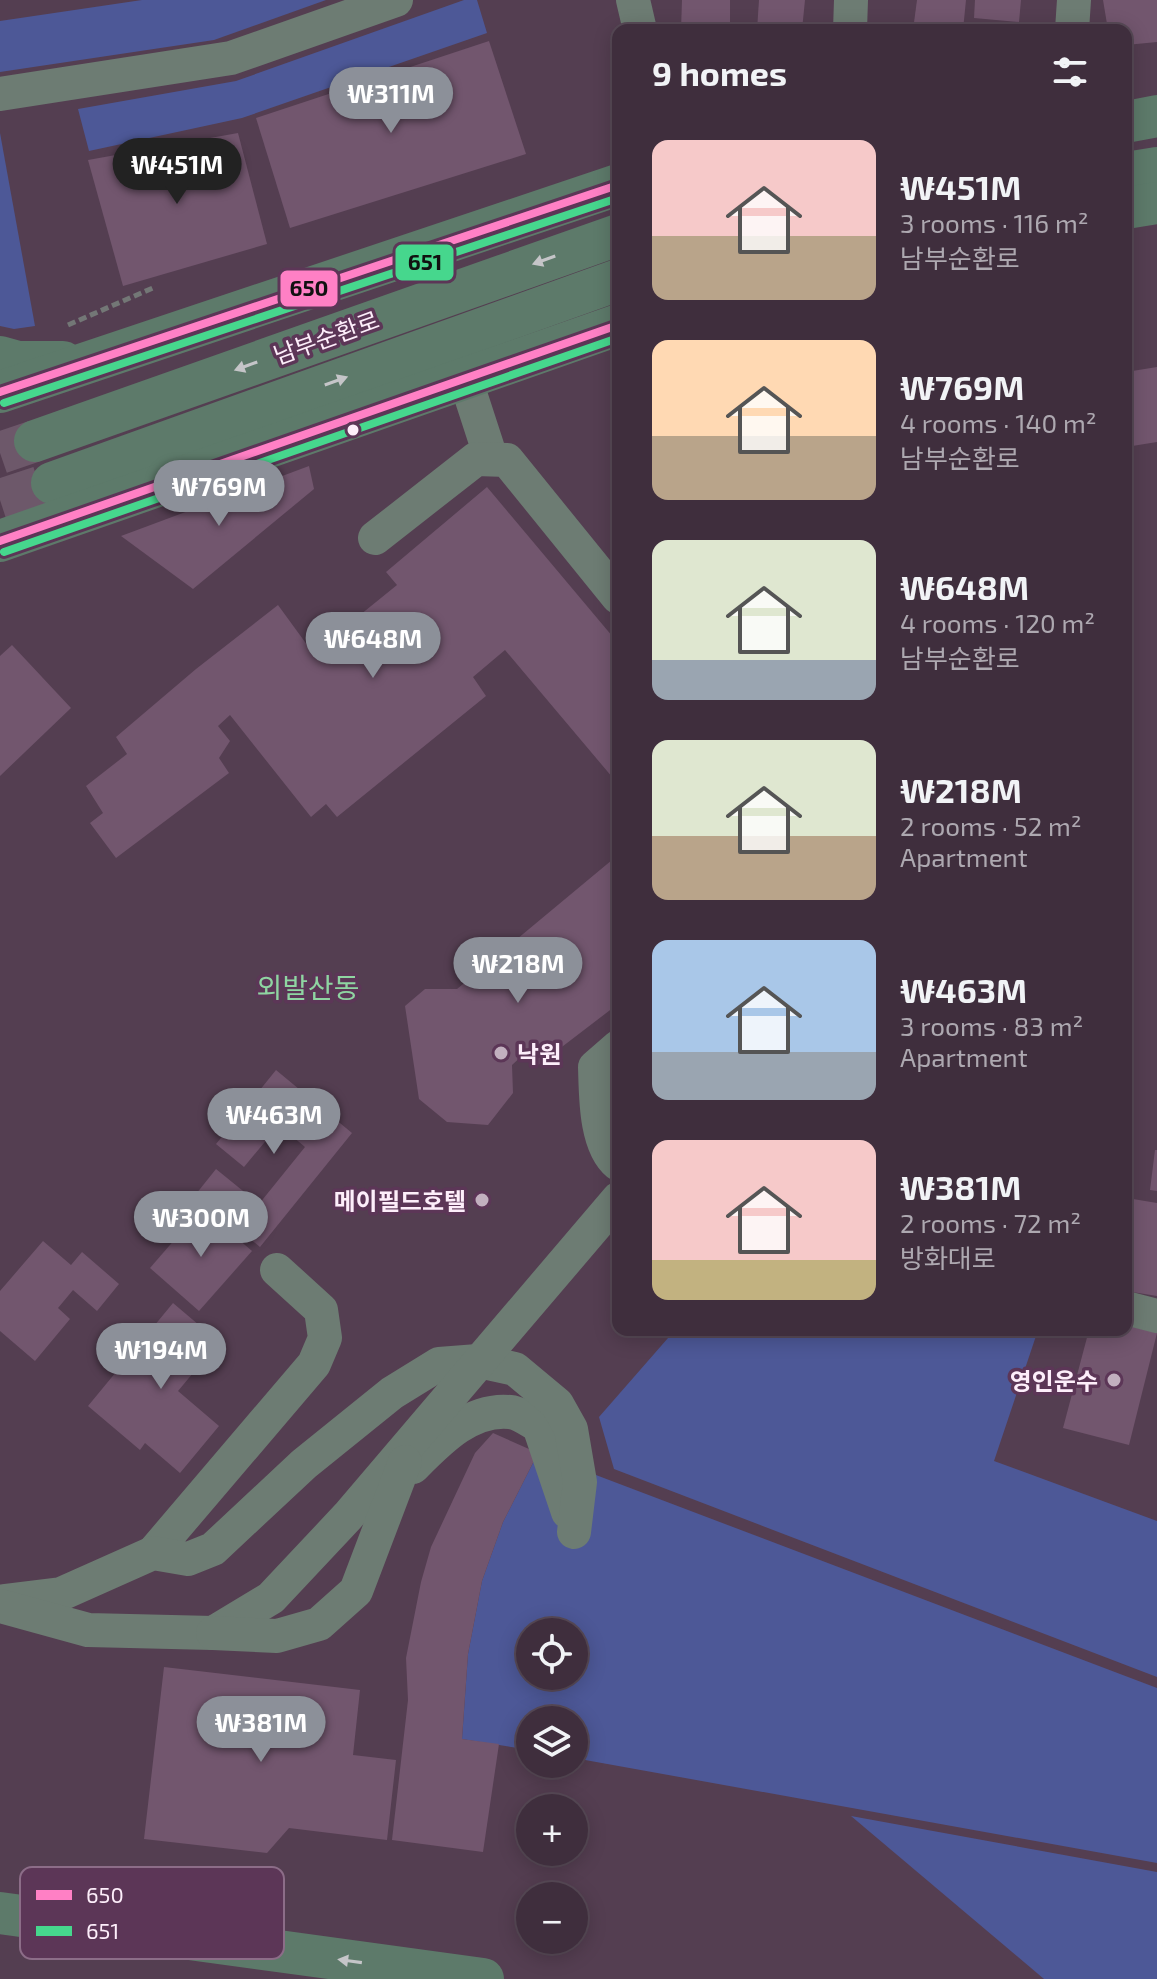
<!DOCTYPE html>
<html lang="en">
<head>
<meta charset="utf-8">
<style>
  body { margin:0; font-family:"Exo 2","Noto Sans KR",sans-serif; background:#463644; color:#f1f3f6; height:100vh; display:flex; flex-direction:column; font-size:30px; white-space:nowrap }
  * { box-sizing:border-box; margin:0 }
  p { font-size:26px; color:#ada8b0 }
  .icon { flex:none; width:44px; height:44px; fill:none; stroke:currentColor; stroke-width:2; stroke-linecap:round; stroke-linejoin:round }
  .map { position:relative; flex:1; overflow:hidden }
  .side { position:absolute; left:612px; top:24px; width:520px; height:1312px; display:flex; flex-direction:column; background:#3f2e3d; border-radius:16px; box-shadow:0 4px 20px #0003,0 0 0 2px #584a57 }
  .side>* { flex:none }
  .tools { position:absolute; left:516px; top:1618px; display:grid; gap:16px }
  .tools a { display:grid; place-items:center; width:72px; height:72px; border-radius:50%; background:#3f2e3d; box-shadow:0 4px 20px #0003,0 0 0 2px #584a57; font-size:40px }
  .price { position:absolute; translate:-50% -68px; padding:0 18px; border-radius:28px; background:#8c9099; color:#fff; font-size:26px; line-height:52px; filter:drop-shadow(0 2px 4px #0008) }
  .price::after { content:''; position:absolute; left:50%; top:48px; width:24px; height:18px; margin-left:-12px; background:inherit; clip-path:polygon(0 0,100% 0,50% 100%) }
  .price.current { background:#222; color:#fff }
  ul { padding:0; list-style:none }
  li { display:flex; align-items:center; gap:24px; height:200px; padding:0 40px }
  li span { display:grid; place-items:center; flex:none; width:224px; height:160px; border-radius:16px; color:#555 }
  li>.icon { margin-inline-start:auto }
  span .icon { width:96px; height:96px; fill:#fffc; stroke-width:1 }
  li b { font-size:34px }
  h2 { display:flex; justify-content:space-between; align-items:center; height:96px; padding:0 40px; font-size:34px }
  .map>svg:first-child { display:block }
  .green { fill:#4d5897; fill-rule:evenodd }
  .building { fill:#72566e }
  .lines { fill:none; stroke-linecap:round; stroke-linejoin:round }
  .major-tunnel { stroke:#6d586a; stroke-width:42; stroke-dasharray:42 21; stroke-linecap:butt }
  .path { stroke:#737776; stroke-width:5; stroke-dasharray:8 4; stroke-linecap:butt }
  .minor { stroke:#6d7c73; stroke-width:34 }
  .major { stroke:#5d7a6a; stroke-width:42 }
  .bus-1-casing { stroke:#5c3657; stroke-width:14 }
  .bus-2-casing { stroke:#5c3657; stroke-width:14 }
  .bus-1 { stroke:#ff80c5; stroke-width:8 }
  .bus-2 { stroke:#46d78d; stroke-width:8 }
  .oneway { fill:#c5c5c8 }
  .bus-dot { fill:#fdeefa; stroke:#5c3657; stroke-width:3 }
  .poi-dot { fill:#c2b0bf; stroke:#5c3657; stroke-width:3 }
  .labels { text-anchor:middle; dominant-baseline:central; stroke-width:7; stroke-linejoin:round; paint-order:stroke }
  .street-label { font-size:24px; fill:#fdeefa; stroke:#5c3657 }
  .poi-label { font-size:24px; font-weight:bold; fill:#fdeefa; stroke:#5c3657; text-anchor:end }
  .quarter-label { font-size:28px; fill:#8fd5a2; stroke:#5c3657 }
  .key { fill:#5c3657; stroke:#8c6d88; stroke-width:2 }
  .key-label { font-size:22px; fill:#fdeefa }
  .line-badge { stroke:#5c3657; stroke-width:3 }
  .pale-badge-label { font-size:22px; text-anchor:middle; font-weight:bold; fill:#111 }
</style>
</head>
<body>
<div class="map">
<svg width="1157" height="1979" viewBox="0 0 1157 1979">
  <rect width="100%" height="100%" fill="#543e51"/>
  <g class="green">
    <path d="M142 0H326L214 40 0 72V21Z"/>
    <path d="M464 0H477L487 33 242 118 89 151 78 109 236 81Z"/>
    <path d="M0 133 35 326 14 329 0 326Z"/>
    <path d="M675 1330H1038L994 1461 1157 1521V1677L614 1469 599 1417Z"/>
    <path d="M538 1453 1157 1688V1863L574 1758V1720H530V1750L462 1739 468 1654 482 1581 503 1522ZM530 1632H574V1676H530Z"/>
    <path d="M851 1816 1157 1872V1979H1044Z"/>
  </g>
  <g class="building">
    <path d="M682 0H730V28L681 30Z"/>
    <path d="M759 0H805L802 30H757Z"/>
    <path d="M917 0H966L963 30H913Z"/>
    <path d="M975 0H1021L1019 22 974 18Z"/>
    <path d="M1103 0H1157V42L1126 45V30H1108Z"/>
    <path d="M489 41 526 154 290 228 256 118Z"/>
    <path d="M238 133 267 244 123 286 88 160Z"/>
    <path d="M1157 367V442L1126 447V372Z"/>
    <path d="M309 466 314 489 193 589 121 536Z"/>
    <path d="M487 487 618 643V784L505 650 473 677 486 696 337 817 326 804 311 817 230 715 218 726 230 741 219 758 229 773 116 858 90 823 103 813 86 786 127 754 116 737 196 669 278 605 313 653 397 585 386 572Z"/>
    <path d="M12 645 71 708 0 776V656Z"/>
    <path d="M618 855V1004L537 1066 525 1053 512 1065 513 1093 488 1125 447 1122 419 1099 405 1006 425 989H457Z"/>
    <path d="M276 1070 352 1133 260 1247 196 1194 216 1169 259 1204 305 1147 279 1125 244 1167 216 1144Z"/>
    <path d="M1155 1150H1157V1191L1150 1190Z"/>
    <path d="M1133 1199 1157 1203V1296L1126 1291V1244Z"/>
    <path d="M202 1208 252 1251 199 1311 150 1268Z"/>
    <path d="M43 1241 71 1265 82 1252 119 1284 97 1311 73 1290 58 1308 70 1319 35 1361 0 1331V1291Z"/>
    <path d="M173 1303 219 1342 178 1391 219 1426 180 1473 145 1443 140 1450 88 1406Z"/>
    <path d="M1126 1325 1157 1333 1129 1445 1063 1428 1089 1330H1126Z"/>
    <path d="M493 1433 538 1453 503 1522 482 1581 468 1654 462 1739 499 1744 483 1852 392 1840 408 1700 406 1658 421 1582 431 1547 475 1453Z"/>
    <path d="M164 1667 360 1690 353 1755 396 1760 387 1840 289 1828 267 1853 144 1839Z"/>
  </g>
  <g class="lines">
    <g class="major-tunnel">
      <path d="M0 453 35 441"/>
      <path d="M0 500 52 483"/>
    </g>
    <path class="path" d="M68 325 155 287"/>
    <g class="minor">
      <path d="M633 0 640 30"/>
      <path d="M850 30 851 0"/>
      <path d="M1072 30 1074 0"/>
      <path d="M0 94 231 58 396 0"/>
      <path d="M465 378 491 458"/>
      <path d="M375 538 476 459 507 460 618 597"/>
      <path d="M618 1047 595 1067C596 1095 595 1145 618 1164"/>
      <path d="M1126 1308 1157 1316"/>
      <path d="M413 1467C439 1441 470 1408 510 1412 520 1413 530 1421 539 1426L568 1512"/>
      <path d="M153 1553 314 1364 325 1338 321 1310 277 1270"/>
      <path d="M4 1601 61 1594 153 1553 188 1559 213 1549 304 1464 392 1393 439 1364 478 1361 515 1369 557 1404 571 1429 580 1482 574 1532"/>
      <path d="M0 1606 88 1630 213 1633 271 1598 348 1516 618 1199"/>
      <path d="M213 1633 277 1636 319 1624 356 1591 405 1462"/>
    </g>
    <g class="major">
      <path d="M1126 122 1157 116"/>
      <path d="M1126 173 1157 168"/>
      <path d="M1126 208 1157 203"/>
      <path d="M0 357 18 362H63"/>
      <path d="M0 392 618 185"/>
      <path d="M35 441 618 235"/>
      <path d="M52 483 618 280"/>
      <path d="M0 541 618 325"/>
      <path d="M0 1913 483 1979"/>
    </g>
    <defs>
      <g id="bus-1">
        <path d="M0 392 618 185"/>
        <path d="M0 541 618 325"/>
      </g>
      <g id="bus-2">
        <path d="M4 403 618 198"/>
        <path d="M4 552 618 338"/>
      </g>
    </defs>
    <use href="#bus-1" class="bus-1-casing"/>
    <use href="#bus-2" class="bus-2-casing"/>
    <use href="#bus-1" class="bus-1"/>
    <use href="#bus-2" class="bus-2"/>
  </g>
  <defs><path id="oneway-solid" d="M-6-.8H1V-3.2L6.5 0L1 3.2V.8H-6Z" transform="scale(2)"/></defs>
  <g class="oneway">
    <use href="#oneway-solid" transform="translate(544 260) rotate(160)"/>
    <use href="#oneway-solid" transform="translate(246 366) rotate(160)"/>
    <use href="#oneway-solid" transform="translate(336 381) rotate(-20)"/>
    <use href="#oneway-solid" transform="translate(350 1961) rotate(-172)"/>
  </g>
  <circle class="bus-dot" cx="353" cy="430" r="7"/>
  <g class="poi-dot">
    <circle cx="501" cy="1053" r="8"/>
    <circle cx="482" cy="1200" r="8"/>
    <circle cx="1114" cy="1380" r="8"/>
  </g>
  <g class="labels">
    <g class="street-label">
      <text transform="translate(326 337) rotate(-20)">남부순환로</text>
    </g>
    <g class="poi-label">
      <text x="517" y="1053" text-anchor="start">낙원</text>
      <text x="466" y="1200">메이필드호텔</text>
      <text x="1098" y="1380">영인운수</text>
    </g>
    <g class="quarter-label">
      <text x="308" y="987">외발산동</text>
    </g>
  </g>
  <rect x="20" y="1867" width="264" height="92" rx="12" class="key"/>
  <rect x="36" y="1890" width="36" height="10" fill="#ff80c5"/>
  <rect x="36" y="1926" width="36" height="10" fill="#46d78d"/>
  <g class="key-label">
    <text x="86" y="1903">650</text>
    <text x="86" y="1939">651</text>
  </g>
  <g class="line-badge">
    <rect x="394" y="243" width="61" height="39" rx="8" fill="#46d78d"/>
    <rect x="279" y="269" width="60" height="39" rx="8" fill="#ff80c5"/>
  </g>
  <g class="pale-badge-label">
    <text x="425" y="270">651</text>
    <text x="309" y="296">650</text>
  </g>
</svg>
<div class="tools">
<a><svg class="icon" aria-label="locate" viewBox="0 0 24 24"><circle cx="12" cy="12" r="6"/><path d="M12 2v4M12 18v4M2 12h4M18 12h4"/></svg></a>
<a><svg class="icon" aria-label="layers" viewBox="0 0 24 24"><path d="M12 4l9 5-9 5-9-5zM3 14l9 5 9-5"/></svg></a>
<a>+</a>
<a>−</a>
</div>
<b class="price" style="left:391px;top:135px">₩311M</b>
<b class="price current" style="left:177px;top:206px">₩451M</b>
<b class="price" style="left:219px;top:528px">₩769M</b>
<b class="price" style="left:373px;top:680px">₩648M</b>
<b class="price" style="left:518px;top:1005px">₩218M</b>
<b class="price" style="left:274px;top:1156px">₩463M</b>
<b class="price" style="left:201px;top:1259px">₩300M</b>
<b class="price" style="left:161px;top:1391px">₩194M</b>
<b class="price" style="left:261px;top:1764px">₩381M</b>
<section class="side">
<h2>9 homes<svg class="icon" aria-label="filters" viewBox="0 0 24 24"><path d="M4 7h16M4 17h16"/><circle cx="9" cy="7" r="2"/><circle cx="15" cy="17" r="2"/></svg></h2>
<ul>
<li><span style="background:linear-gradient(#f6c9c9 60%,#b9a48a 0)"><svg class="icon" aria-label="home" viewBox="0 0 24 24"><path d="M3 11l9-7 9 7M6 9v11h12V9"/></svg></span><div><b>₩451M</b><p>3 rooms · 116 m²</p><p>남부순환로</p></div></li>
<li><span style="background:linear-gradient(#ffd9b3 60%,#b9a48a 0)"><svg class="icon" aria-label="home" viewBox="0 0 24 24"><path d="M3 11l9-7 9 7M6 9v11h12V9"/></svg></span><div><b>₩769M</b><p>4 rooms · 140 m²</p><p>남부순환로</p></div></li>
<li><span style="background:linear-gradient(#dfe7d0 75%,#9aa5b1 0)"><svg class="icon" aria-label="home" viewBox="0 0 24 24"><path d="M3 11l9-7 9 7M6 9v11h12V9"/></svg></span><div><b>₩648M</b><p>4 rooms · 120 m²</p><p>남부순환로</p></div></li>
<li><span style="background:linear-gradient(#dfe7d0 60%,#b9a48a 0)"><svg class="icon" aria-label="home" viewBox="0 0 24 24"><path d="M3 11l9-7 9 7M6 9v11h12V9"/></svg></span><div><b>₩218M</b><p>2 rooms · 52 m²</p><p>Apartment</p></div></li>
<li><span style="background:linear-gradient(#a9c7e8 70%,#9aa5b1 0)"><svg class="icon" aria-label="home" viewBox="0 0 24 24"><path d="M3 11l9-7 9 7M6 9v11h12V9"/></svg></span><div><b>₩463M</b><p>3 rooms · 83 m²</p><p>Apartment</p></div></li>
<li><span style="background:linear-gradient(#f6c9c9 75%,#c2b280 0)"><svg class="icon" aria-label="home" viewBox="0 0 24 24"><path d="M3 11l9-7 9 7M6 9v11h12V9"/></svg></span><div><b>₩381M</b><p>2 rooms · 72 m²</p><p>방화대로</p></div></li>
</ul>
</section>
</div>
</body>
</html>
